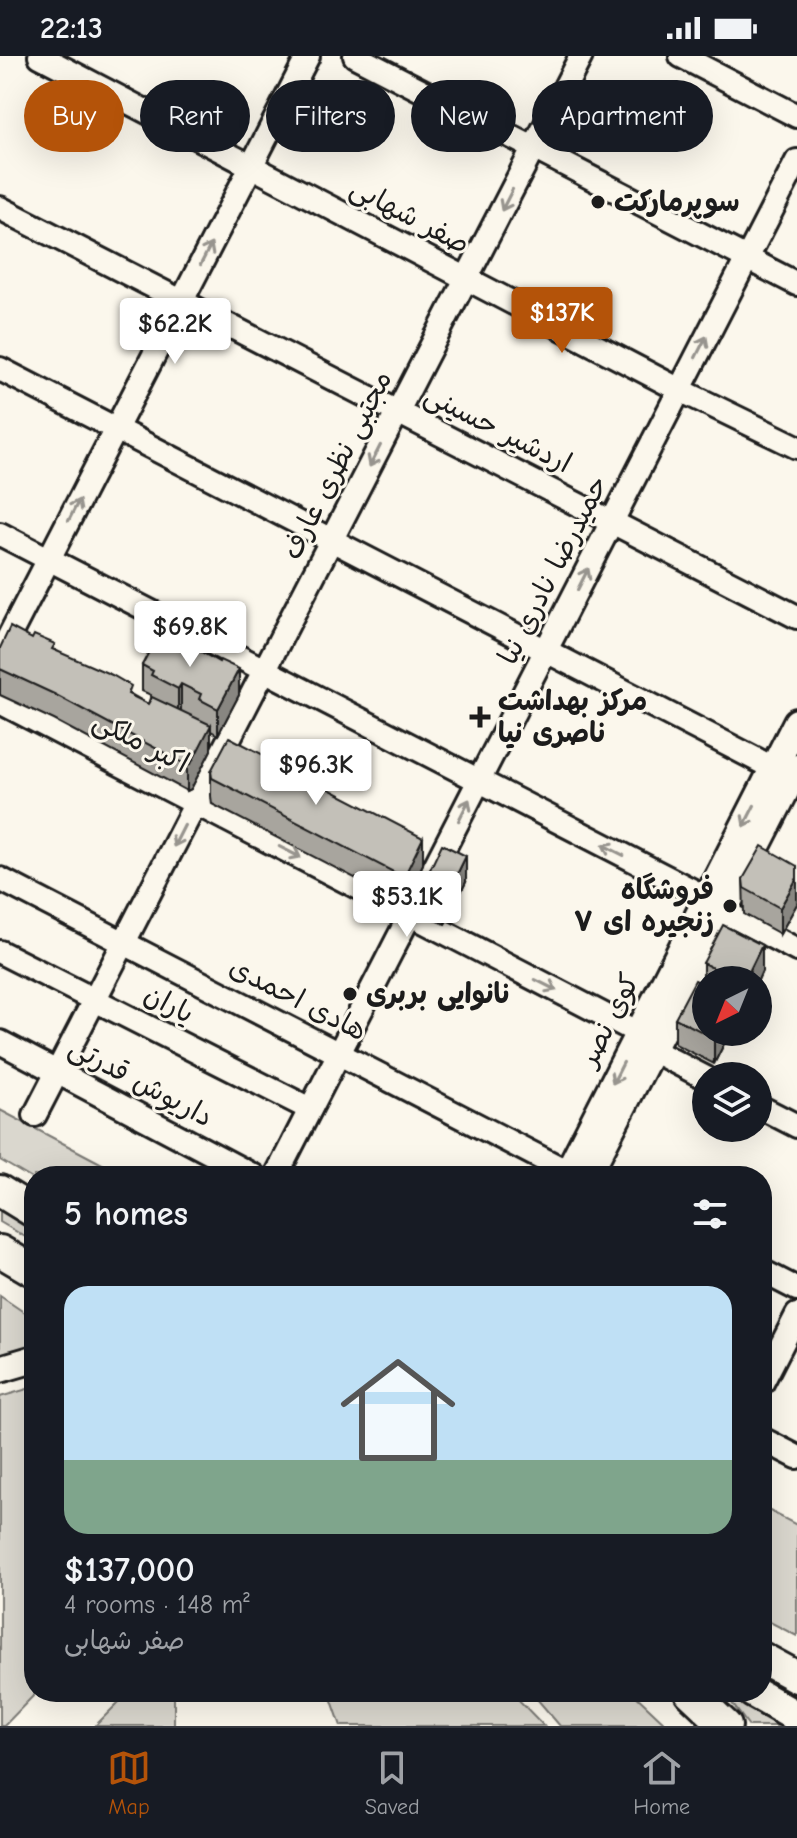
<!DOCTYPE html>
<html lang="en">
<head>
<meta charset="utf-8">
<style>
  body { margin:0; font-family:"Comic Neue","Playpen Sans Arabic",sans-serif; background:#242831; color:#f1f3f6; height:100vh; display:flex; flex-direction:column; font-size:30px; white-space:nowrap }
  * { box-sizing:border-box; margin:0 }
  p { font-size:26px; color:#9ea1a6 }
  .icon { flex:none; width:44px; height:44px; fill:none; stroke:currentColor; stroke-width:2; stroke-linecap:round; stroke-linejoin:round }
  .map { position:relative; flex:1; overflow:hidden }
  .panel { position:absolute; left:24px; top:1110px; width:748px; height:536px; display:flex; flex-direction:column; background:#171b24; border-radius:32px; box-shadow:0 8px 32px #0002 }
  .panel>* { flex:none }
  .hud { position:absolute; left:24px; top:24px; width:750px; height:72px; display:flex; gap:16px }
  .needle { width:52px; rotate:223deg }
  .fabs { position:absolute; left:692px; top:910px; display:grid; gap:16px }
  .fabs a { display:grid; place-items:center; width:80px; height:80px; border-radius:50%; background:#171b24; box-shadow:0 8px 32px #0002; font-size:40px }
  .price { position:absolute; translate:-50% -68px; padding:0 18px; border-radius:8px; background:#fff; color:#222; font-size:26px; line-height:52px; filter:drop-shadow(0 2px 4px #0008) }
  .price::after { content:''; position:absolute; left:50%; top:48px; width:24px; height:18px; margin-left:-12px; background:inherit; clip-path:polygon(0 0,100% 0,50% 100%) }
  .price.active { background:#b45309; color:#fff }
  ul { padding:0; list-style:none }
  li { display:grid; align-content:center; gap:16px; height:424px; padding:0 40px }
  li span { display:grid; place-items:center; height:248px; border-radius:24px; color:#555 }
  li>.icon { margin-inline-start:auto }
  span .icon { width:144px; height:144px; fill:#fffc; stroke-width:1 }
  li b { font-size:34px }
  h2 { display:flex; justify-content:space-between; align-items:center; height:96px; padding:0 40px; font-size:34px }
  .tag { padding:0 28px; border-radius:36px; background:#171b24; box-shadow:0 8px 32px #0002; font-size:28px; line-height:72px }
  .tag.active { background:#b45309; color:#fff }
  .status { display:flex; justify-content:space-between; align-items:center; height:56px; padding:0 40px; background:#171b24; direction:ltr }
  .status svg { height:22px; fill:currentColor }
  .dock { display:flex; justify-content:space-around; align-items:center; height:112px; border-top:2px solid #363941; background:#171b24; font-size:22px; color:#9ea1a6 }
  .dock a { display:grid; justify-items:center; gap:4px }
  .dock .active { color:#b45309 }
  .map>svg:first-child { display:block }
  .green { fill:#dad7ce; stroke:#7b7a75; stroke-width:2 }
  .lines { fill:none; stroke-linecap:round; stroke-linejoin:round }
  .minor-casing { stroke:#1c1c1c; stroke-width:28 }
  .major-casing { stroke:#1c1c1c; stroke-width:32 }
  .highway-casing { stroke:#1c1c1c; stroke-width:36 }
  .minor { stroke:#fbf7ec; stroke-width:22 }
  .major { stroke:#fbf7ec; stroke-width:26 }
  .highway { stroke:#fbf7ec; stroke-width:30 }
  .wall { fill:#a8a59e; stroke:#1c1c1c; stroke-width:2 }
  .shaded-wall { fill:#888681; stroke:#1c1c1c; stroke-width:2 }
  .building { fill:#c3c0b8; stroke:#1c1c1c; stroke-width:2 }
  .oneway { stroke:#97948e }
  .poi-dot { fill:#1c1c1c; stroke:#fbf7ec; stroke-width:3 }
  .labels { text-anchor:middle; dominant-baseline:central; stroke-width:6; stroke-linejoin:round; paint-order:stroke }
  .poi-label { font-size:28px; font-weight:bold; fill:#1c1c1c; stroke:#fbf7ec; text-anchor:start }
  .street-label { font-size:28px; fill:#1c1c1c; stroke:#fbf7ec }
</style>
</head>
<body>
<div class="status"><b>22:13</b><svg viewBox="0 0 49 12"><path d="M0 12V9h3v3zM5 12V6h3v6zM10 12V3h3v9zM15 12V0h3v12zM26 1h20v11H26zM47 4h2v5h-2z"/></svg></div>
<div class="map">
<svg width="797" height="1670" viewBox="0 0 797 1670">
  <rect width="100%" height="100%" fill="#fbf7ec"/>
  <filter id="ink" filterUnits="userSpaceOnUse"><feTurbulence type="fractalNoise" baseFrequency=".0125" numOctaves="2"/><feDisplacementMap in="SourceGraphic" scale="16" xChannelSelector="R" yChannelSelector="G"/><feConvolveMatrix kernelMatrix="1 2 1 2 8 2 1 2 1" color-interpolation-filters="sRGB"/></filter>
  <g filter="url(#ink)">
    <g class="green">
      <path d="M0 1054 125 1120H34V1124L0 1104Z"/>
      <path d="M0 1154 34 1174V1186L0 1166Z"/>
      <path d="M0 1240 34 1263V1294L0 1301Z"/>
      <path d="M34 1331V1636H37L4 1670H0V1341Z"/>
      <path d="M762 1451 797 1469V1580L762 1562Z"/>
      <path d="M129 1636H174V1670H95Z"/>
      <path d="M329 1636H508L515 1640 544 1670H341Z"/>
      <path d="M531 1636H632L668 1670H560Z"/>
      <path d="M728 1642 789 1670H749Z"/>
    </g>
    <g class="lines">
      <defs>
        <g id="minor">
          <path d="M40 0 680 334 797 391"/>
          <path d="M355 0 797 228"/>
          <path d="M681 0 797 60"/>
          <path d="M0 152 797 561"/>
          <path d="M0 313 773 712 786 721"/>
          <path d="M0 478 707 842"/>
          <path d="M0 598 308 0"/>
          <path d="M0 646 639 977"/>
          <path d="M0 823 568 1116"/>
          <path d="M723 855 797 894"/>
          <path d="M0 896 310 1053"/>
          <path d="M0 986 254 1120"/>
          <path d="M652 994 706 1022"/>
          <path d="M758 1050 797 1070"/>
          <path d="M35 1059 581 0"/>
          <path d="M276 1120 797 105"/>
          <path d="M762 1215 797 1233"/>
          <path d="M762 1327 797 1259"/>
          <path d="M762 1383 797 1401"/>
        </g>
        <g id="major">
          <path d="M566 1120 797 666"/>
          <path d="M587 1120 797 712"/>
          <path d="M0 1313 34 1303"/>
        </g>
        <g id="highway">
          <path d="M0 1135 34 1156"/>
          <path d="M0 1195 34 1215"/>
          <path d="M762 1602 797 1621"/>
          <path d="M690 1636 726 1670"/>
          <path d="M753 1636 797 1661"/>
        </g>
      </defs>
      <use href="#minor" class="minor-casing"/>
      <use href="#major" class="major-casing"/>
      <use href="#highway" class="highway-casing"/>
      <use href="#minor" class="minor"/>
      <use href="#major" class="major"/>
      <use href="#highway" class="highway"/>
    </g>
    <g class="wall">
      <path d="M0 592 55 594 148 648 151 639 142 635V609L239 639 218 679 211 675V694L191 733 187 735 54 664 0 639Z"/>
      <path d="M211 715 423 808 405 845 401 846 212 748 211 740Z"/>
      <path d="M797 810V848L780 878 744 858 743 823Z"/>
      <path d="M424 826H466L445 868 427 860 424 851Z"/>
      <path d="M703 907 762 915 758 924H706V976H730L714 1008 675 988V962L703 928Z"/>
    </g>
    <g class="shaded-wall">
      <path d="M239 613V639L218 679V653Z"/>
      <path d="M181 628V654L178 658V633Z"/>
      <path d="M211 669V694L191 733 187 735V709Z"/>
      <path d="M423 782V808L405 845 401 846V820Z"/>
      <path d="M466 800V826L445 868V843Z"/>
      <path d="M797 822V848L780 878V852Z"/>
      <path d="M762 889V915L758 924H745Z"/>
      <path d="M717 976H730L714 1008V982Z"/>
    </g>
    <g class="building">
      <path d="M10 571 32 583 34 579 55 588 52 593 112 619 131 630 128 638 148 648 152 641 211 669 191 708 187 709 54 638 0 613V592Z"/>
      <path d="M161 573 219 606 220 604 239 613 218 653 199 643 201 638 181 628 178 633 151 619 153 615 142 609Z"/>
      <path d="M229 681 423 782 405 819 401 820 212 722 211 715Z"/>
      <path d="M442 788 466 800 445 843 427 834 424 826Z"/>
      <path d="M762 790 797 810V822L780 852 744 832 743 823Z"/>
      <path d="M723 869 762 889 745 924H736L703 907Z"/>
      <path d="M695 924 706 930V976H717L714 982 675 962Z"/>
    </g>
    <defs><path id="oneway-shaft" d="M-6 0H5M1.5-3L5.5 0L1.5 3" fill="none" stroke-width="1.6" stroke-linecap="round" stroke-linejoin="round" transform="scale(2)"/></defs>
    <g class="oneway">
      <use href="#oneway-shaft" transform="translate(507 144) rotate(117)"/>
      <use href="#oneway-shaft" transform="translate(206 198) rotate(-63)"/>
      <use href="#oneway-shaft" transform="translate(701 291) rotate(-63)"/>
      <use href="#oneway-shaft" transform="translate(375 400) rotate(117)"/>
      <use href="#oneway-shaft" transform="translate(74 454) rotate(-63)"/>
      <use href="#oneway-shaft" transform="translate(583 523) rotate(-63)"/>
      <use href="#oneway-shaft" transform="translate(464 754) rotate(-63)"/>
      <use href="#oneway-shaft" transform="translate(749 760) rotate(117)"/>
      <use href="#oneway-shaft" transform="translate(179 780) rotate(117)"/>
      <use href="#oneway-shaft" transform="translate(613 794) rotate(-153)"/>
      <use href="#oneway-shaft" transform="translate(290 796) rotate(27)"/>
      <use href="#oneway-shaft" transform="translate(546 929) rotate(27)"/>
      <use href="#oneway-shaft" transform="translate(618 1017) rotate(117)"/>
    </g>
  </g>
  <g class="poi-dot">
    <circle cx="598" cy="146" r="8"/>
    <path d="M476 649h8v8h8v8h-8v8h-8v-8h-8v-8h8z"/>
    <circle cx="730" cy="850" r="8"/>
    <circle cx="350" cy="938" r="8"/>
  </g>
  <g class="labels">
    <g class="poi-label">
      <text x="614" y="146">سوپرمارکت</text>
      <text x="498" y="645">مرکز بهداشت<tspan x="498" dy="32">ناصری نیا</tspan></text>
      <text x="714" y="834" text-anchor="end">فروشگاه<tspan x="714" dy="32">زنجیره ای ۷</tspan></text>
      <text x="366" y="938">نانوایی بربری</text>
    </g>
    <g class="street-label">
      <text transform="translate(410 160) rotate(28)">صفر شهابی</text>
      <text transform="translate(498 373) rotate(27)">اردشیر حسینی</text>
      <text transform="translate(337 409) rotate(-63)">مجتبی نظری عارف</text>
      <text transform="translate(553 514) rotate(-63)">حمیدرضا نادری نیا</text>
      <text transform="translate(141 686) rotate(27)">اکبر ملکی</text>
      <text transform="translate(298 943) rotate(27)">هادی احمدی</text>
      <text transform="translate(169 948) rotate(27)">یاران</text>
      <text transform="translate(609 964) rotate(-63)">کوی نصر</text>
      <text transform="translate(141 1026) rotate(28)">داریوش قدرتی</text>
    </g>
  </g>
</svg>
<div class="fabs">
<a><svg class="needle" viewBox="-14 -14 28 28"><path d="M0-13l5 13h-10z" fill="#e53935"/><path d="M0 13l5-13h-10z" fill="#9ea1a6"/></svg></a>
<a><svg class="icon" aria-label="layers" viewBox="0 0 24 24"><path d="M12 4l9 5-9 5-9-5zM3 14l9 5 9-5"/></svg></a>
</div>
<b class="price active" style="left:562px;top:299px">$137K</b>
<b class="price" style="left:175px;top:310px">$62.2K</b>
<b class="price" style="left:190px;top:613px">$69.8K</b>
<b class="price" style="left:316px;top:751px">$96.3K</b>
<b class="price" style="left:407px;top:883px">$53.1K</b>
<div class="hud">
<a class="tag active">Buy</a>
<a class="tag">Rent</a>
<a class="tag">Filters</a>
<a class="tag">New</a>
<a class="tag">Apartment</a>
</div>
<section class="panel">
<h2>5 homes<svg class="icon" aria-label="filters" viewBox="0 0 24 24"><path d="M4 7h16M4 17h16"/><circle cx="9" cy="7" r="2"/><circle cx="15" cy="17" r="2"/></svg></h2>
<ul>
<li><span style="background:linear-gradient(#bfe0f5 70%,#7fa58c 0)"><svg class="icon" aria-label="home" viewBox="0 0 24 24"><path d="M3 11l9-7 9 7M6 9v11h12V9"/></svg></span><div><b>$137,000</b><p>4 rooms · 148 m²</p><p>صفر شهابی</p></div></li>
</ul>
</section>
</div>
<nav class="dock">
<a class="active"><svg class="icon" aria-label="map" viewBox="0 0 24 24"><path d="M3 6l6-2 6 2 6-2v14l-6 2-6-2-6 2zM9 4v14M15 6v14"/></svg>Map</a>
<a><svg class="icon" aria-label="saved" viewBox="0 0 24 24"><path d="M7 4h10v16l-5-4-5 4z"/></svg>Saved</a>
<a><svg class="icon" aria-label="home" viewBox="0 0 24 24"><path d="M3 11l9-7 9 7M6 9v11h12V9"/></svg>Home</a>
</nav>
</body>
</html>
